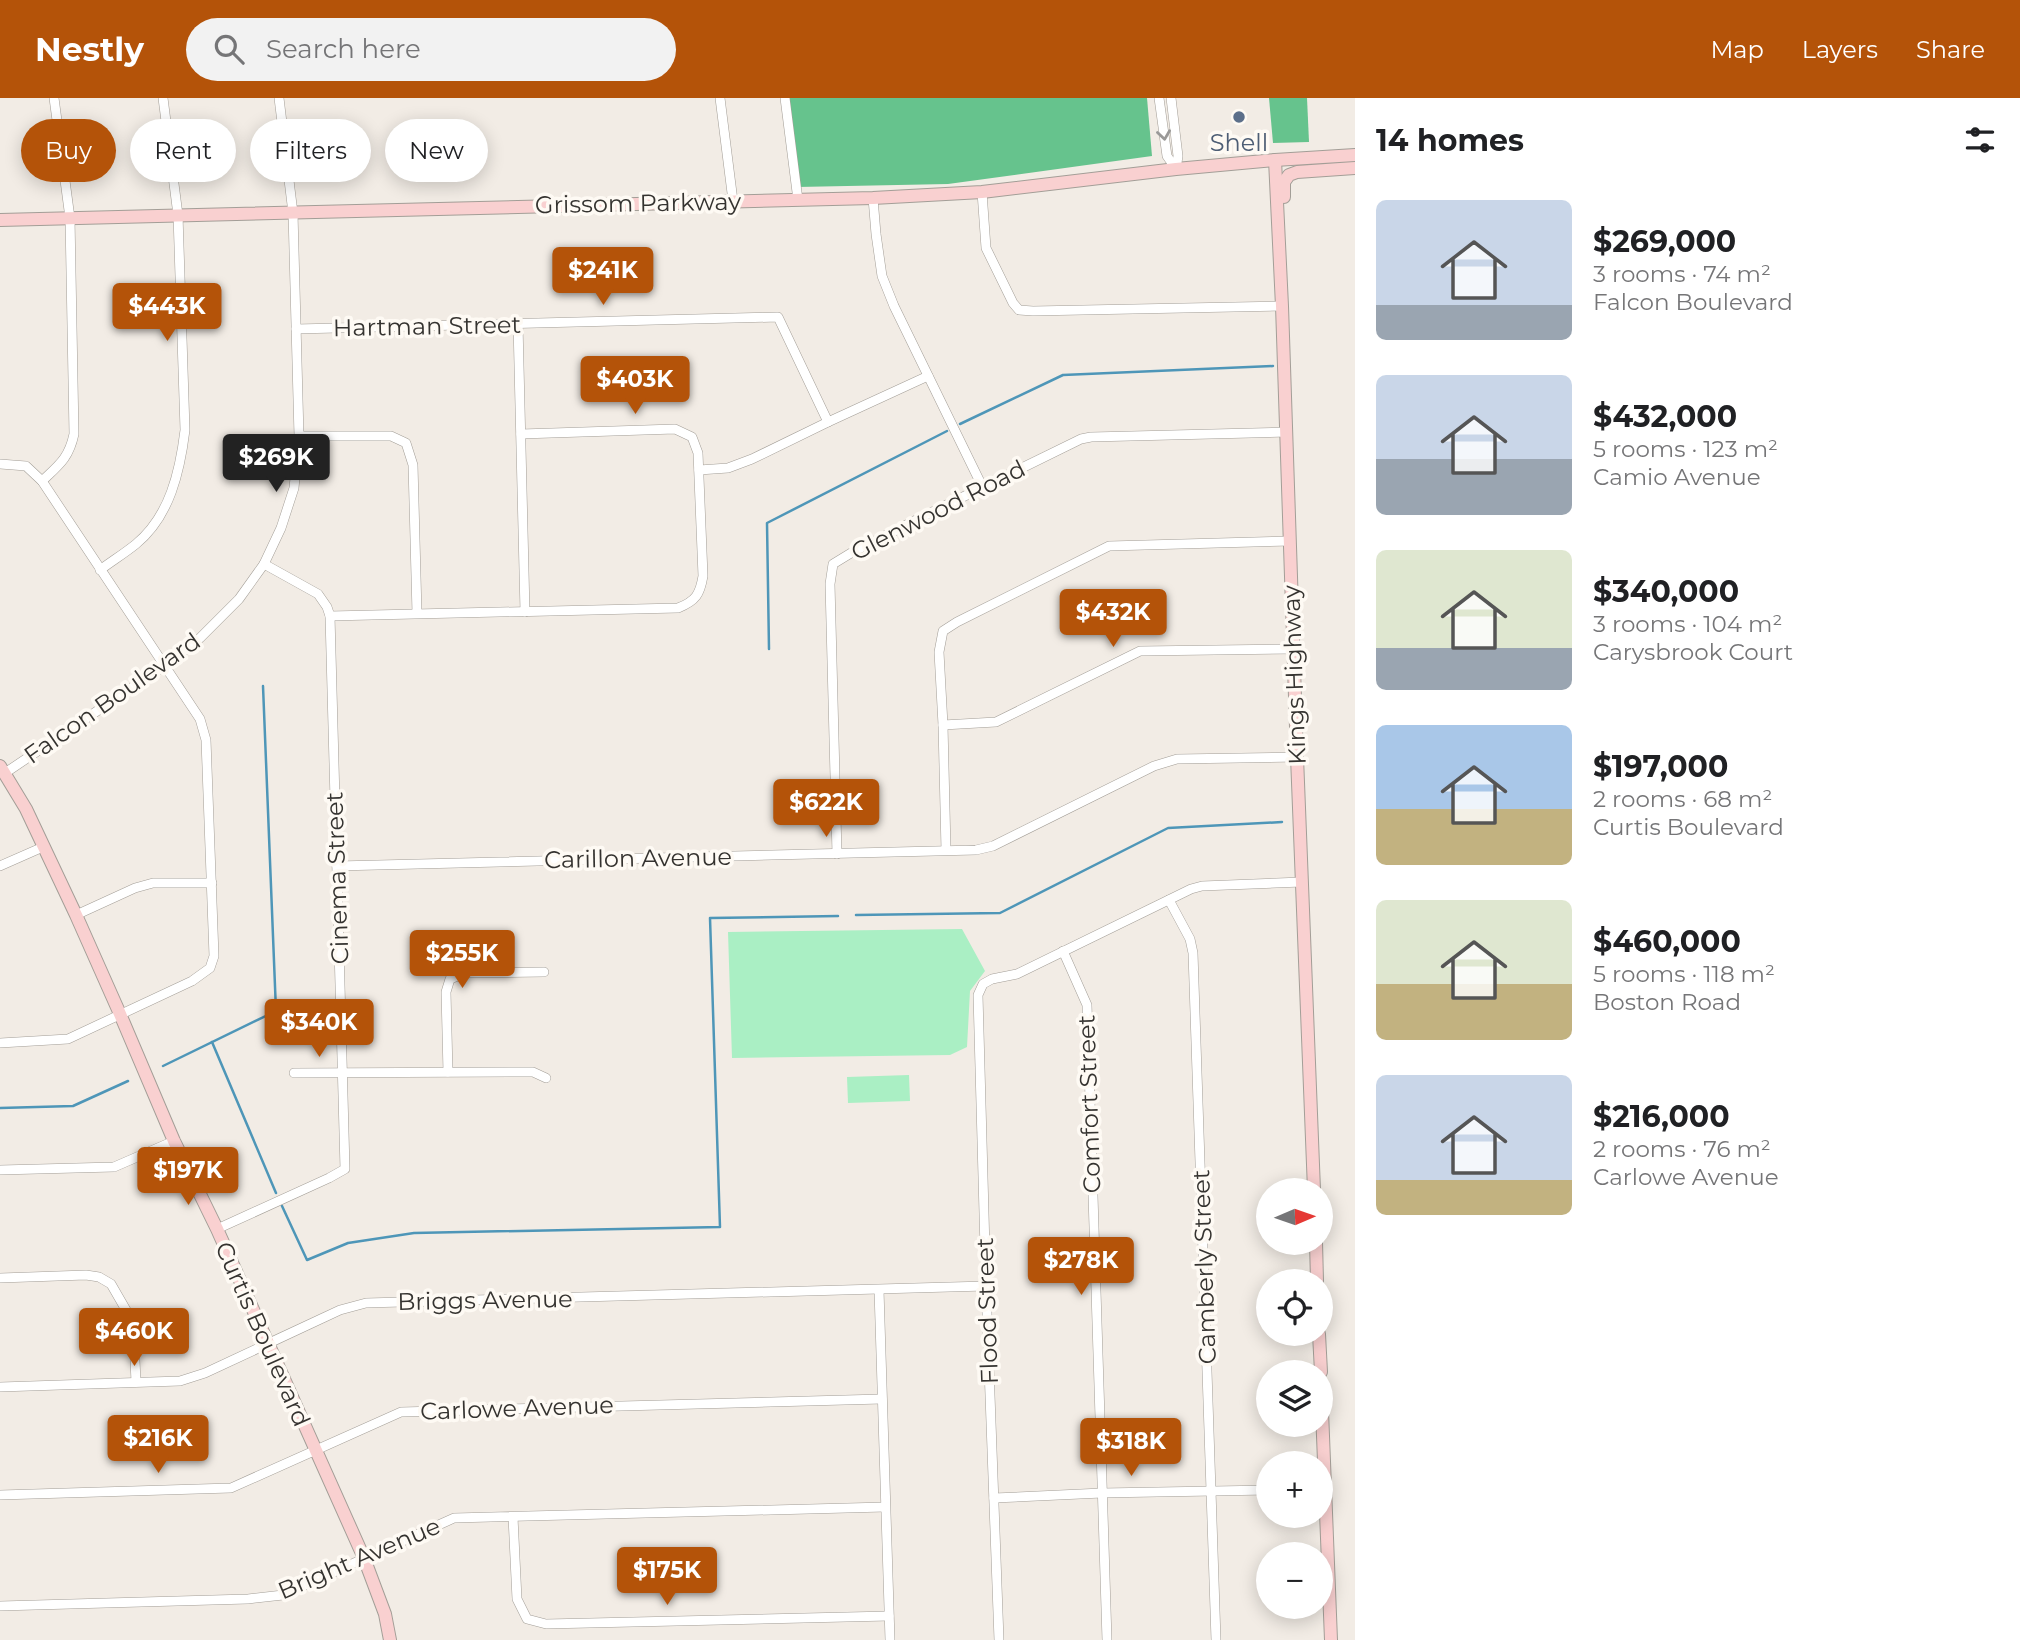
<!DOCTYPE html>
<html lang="en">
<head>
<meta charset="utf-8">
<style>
  body { margin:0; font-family:Montserrat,sans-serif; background:#f2f2f2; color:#202124; height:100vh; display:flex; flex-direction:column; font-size:26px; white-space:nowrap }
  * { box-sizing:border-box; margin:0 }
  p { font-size:23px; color:#757577 }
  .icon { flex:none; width:38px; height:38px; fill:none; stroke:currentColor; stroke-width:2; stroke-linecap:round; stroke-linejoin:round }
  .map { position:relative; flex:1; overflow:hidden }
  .panel { display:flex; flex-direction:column; background:#fff; width:665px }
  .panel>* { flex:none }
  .hud { position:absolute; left:21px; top:21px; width:665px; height:63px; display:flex; gap:14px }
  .needle { width:46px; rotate:88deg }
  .buttons { position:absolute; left:1256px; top:1080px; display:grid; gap:14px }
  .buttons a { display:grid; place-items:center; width:77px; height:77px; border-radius:50%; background:#fff; box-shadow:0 4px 18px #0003; font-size:35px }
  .price { position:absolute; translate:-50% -60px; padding:0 16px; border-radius:7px; background:#b45309; color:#fff; font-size:23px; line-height:46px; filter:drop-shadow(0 2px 4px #0008) }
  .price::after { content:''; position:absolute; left:50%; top:42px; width:21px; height:16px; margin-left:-10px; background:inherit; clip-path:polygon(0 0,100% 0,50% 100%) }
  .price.selected { background:#222; color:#fff }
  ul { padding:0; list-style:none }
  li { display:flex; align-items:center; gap:21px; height:175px; padding:0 21px }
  li span { display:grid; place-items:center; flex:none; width:196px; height:140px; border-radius:10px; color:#555 }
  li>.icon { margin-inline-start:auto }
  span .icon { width:84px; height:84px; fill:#fffc; stroke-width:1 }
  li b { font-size:30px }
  h2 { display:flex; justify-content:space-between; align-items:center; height:84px; padding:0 21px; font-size:30px }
  .chip { padding:0 24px; border-radius:32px; background:#fff; box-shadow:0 4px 18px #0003; font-size:24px; line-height:63px }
  .chip.selected { background:#b45309; color:#fff }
  header { display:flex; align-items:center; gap:42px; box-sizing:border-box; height:98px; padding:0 35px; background:#b45309; color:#fff }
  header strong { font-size:33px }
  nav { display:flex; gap:38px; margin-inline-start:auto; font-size:24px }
  .search { width:490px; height:63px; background:#f2f2f2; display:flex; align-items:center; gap:18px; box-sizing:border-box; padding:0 24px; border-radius:38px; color:#757577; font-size:26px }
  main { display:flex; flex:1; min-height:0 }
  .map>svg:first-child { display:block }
  .green { fill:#aaefc4 }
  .forest { fill:#66c38d }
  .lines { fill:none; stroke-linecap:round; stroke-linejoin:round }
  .stream { stroke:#4e96b8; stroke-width:2.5 }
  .street-casing { stroke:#a39e97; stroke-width:10 }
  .secondary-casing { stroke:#a39e97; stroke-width:14 }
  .street { stroke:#fff; stroke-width:9 }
  .secondary { stroke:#f9d0d0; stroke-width:12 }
  .oneway { stroke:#9a9998 }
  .service-dot { fill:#5c6f8a; stroke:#fefaf4; stroke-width:2.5 }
  .labels { text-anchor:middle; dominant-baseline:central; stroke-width:7; stroke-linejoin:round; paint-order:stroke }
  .service-label { font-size:24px; fill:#4e5e75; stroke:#fefaf4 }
  .street-label { font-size:24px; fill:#353330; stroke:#fefaf4 }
</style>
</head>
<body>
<header>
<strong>Nestly</strong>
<div class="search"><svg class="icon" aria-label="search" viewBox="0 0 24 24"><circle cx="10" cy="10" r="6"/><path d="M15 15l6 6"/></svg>Search here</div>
<nav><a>Map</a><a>Layers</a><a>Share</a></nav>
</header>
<main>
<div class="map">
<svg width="1355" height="1542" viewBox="0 0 1355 1542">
  <rect width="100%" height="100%" fill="#f2ece5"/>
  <g class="green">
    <path d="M962 831 985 873 970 893 967 949 950 957 732 960 728 834Z"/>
    <path d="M909 977 910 1003 848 1005 847 979Z"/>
  </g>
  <g class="forest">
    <path d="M787 0H1147L1152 58 948 86 797 89Z"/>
    <path d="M1269 0H1307L1309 44 1273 45Z"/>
  </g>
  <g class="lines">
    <g class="stream">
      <path d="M960 326 1063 277 1273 268"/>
      <path d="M769 551 767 425 947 333"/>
      <path d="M856 817 1000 815 1168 730 1282 724"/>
      <path d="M212 944 276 1095"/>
      <path d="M163 968 276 913 263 588"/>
      <path d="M0 1010 73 1008 128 983"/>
      <path d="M282 1108 307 1162 348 1145 414 1135 720 1129 710 820 838 818"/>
    </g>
    <defs>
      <g id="street">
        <path d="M720 0 733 103"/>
        <path d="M785 0 798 102"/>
        <path d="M1159 0 1167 58 1176 71"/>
        <path d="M1171 0 1178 58 1176 71"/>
        <path d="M982 94 986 150 1013 205 1019 212 1033 213 1282 208"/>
        <path d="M873 100 876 136 882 178 894 208 982 388"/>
        <path d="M518 226 525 514"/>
        <path d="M296 231 778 219 828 324"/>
        <path d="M299 338H391L406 345 413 367 417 515"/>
        <path d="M0 366 26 368 42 383 200 621 206 642 214 858 210 870 192 883 68 941 0 945"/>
        <path d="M699 372 728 370 752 361 828 324 928 278"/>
        <path d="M42 383C59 367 69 360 74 336L70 120 54 0"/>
        <path d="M100 472C112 463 125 455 136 446 170 418 180 373 185 332L178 117 163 0"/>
        <path d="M330 518 678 510C696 503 700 496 703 478L698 355 692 339 675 331 521 336"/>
        <path d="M943 627 996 624 1140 553 1293 551"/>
        <path d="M5 675 164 568 200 540 239 501 264 466 281 430 294 390 299 338 293 115 279 0"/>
        <path d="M946 752 943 627 939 554 943 533 957 524 1109 448 1290 443"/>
        <path d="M837 756 830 486 833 466 851 455 922 419 1081 341 1091 339 1287 334"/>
        <path d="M0 768 43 749"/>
        <path d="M337 768 976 752 993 748 1154 668 1177 661 1297 659"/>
        <path d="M1169 802 1190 841 1193 855 1216 1542"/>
        <path d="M76 817 135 790 153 785H212"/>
        <path d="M1063 853 1087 907 1107 1542"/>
        <path d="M448 974 446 894 450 881 465 875 544 874"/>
        <path d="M294 975 533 974 546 980"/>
        <path d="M0 1072 114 1069 174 1043"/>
        <path d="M217 1131 329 1080 345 1071 330 518 327 509 318 496 264 466"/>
        <path d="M0 1180 86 1177 99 1179 111 1186 126 1212 134 1241 136 1284"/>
        <path d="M879 1192 890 1542"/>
        <path d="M0 1289 180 1283 205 1275 340 1212 366 1205 986 1188"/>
        <path d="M0 1397 231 1390 401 1314 882 1301"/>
        <path d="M994 1400 1102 1395 1269 1392"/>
        <path d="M513 1419 517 1501 527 1521 546 1526 889 1518"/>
        <path d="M0 1508 248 1501 283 1497 454 1420 885 1409"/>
        <path d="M999 1542 986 1188 978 897 983 886 992 881 1017 876 1191 791 1202 788 1302 784"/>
      </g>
      <g id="secondary">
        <path d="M1275 62 1282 208 1297 659 1314 1092"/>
        <path d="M1284 99V84L1289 77 1297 74 1355 70"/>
        <path d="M0 122 873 100 982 94 1176 71 1275 62 1355 57"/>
        <path d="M0 668 26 711 76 817 120 916 174 1043 217 1131 364 1460 385 1516 390 1542"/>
        <path d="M1316 1144 1317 1183"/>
        <path d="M1319 1236 1321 1274"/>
        <path d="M1321 1287 1331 1542"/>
      </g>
    </defs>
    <use href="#street" class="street-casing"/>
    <use href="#secondary" class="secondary-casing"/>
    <use href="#street" class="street"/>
    <use href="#secondary" class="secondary"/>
  </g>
  <defs><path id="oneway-chevron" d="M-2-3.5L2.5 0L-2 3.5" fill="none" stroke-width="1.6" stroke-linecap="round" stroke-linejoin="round" transform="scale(1.75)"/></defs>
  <use class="oneway" href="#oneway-chevron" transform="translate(1164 37) rotate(82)"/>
  <circle class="service-dot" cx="1239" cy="19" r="7"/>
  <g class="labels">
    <g class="service-label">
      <text x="1239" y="44">Shell</text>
    </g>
    <g class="street-label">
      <text transform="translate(638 105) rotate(-1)">Grissom Parkway</text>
      <text transform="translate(427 228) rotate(-1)">Hartman Street</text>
      <text transform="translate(938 412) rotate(-27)">Glenwood Road</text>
      <text transform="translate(1294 577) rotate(-92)">Kings Highway</text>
      <text transform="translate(112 600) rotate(-35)">Falcon Boulevard</text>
      <text transform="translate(638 760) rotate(-1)">Carillon Avenue</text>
      <text transform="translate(337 780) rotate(-92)">Cinema Street</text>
      <text transform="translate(1089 1006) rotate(-92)">Comfort Street</text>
      <text transform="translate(1204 1169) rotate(-92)">Camberly Street</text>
      <text transform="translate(485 1202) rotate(-1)">Briggs Avenue</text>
      <text transform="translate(987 1213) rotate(-92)">Flood Street</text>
      <text transform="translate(263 1236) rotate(66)">Curtis Boulevard</text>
      <text transform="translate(517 1310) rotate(-2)">Carlowe Avenue</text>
      <text transform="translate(359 1460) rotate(-23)">Bright Avenue</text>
    </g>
  </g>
</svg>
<div class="buttons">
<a><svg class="needle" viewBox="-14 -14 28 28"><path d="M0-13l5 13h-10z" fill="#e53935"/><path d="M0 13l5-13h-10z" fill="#757577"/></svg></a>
<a><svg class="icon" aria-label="locate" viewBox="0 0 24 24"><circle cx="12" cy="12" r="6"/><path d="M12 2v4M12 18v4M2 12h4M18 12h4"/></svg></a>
<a><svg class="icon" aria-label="layers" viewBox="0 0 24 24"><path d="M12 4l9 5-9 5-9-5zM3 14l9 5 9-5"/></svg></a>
<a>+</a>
<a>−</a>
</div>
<b class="price" style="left:603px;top:209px">$241K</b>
<b class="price" style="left:167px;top:245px">$443K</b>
<b class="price" style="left:635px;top:318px">$403K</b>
<b class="price selected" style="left:276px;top:396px">$269K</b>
<b class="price" style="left:1113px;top:551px">$432K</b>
<b class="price" style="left:826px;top:741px">$622K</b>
<b class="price" style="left:462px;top:892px">$255K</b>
<b class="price" style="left:319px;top:961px">$340K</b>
<b class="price" style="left:188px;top:1109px">$197K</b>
<b class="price" style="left:1081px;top:1199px">$278K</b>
<b class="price" style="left:134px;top:1270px">$460K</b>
<b class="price" style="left:158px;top:1377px">$216K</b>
<b class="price" style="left:1131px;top:1380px">$318K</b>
<b class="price" style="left:667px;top:1509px">$175K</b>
<div class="hud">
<a class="chip selected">Buy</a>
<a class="chip">Rent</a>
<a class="chip">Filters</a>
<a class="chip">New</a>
</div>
</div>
<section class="panel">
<h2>14 homes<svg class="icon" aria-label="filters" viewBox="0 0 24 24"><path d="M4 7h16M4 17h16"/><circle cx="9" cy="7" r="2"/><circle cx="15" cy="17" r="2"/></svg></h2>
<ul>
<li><span style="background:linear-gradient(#c9d6e8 75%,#9aa5b1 0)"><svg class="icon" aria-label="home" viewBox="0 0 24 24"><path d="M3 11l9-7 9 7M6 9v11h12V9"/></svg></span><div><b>$269,000</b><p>3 rooms · 74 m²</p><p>Falcon Boulevard</p></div></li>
<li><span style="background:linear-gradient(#c9d6e8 60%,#9aa5b1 0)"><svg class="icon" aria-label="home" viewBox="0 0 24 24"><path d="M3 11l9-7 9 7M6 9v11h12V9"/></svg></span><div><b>$432,000</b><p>5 rooms · 123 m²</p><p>Camio Avenue</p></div></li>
<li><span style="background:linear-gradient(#dfe7d0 70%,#9aa5b1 0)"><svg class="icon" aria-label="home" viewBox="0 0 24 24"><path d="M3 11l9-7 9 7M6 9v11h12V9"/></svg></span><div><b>$340,000</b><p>3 rooms · 104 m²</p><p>Carysbrook Court</p></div></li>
<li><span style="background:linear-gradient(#a9c7e8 60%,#c2b280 0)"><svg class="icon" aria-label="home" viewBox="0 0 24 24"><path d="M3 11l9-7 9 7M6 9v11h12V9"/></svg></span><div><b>$197,000</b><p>2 rooms · 68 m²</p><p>Curtis Boulevard</p></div></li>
<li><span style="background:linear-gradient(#dfe7d0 60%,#c2b280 0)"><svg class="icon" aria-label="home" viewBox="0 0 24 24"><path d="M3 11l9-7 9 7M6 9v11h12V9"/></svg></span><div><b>$460,000</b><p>5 rooms · 118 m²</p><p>Boston Road</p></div></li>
<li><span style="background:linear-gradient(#c9d6e8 75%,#c2b280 0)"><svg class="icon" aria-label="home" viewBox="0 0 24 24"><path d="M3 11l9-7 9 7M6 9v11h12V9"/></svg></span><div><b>$216,000</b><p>2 rooms · 76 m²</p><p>Carlowe Avenue</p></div></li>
</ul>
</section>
</main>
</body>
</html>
